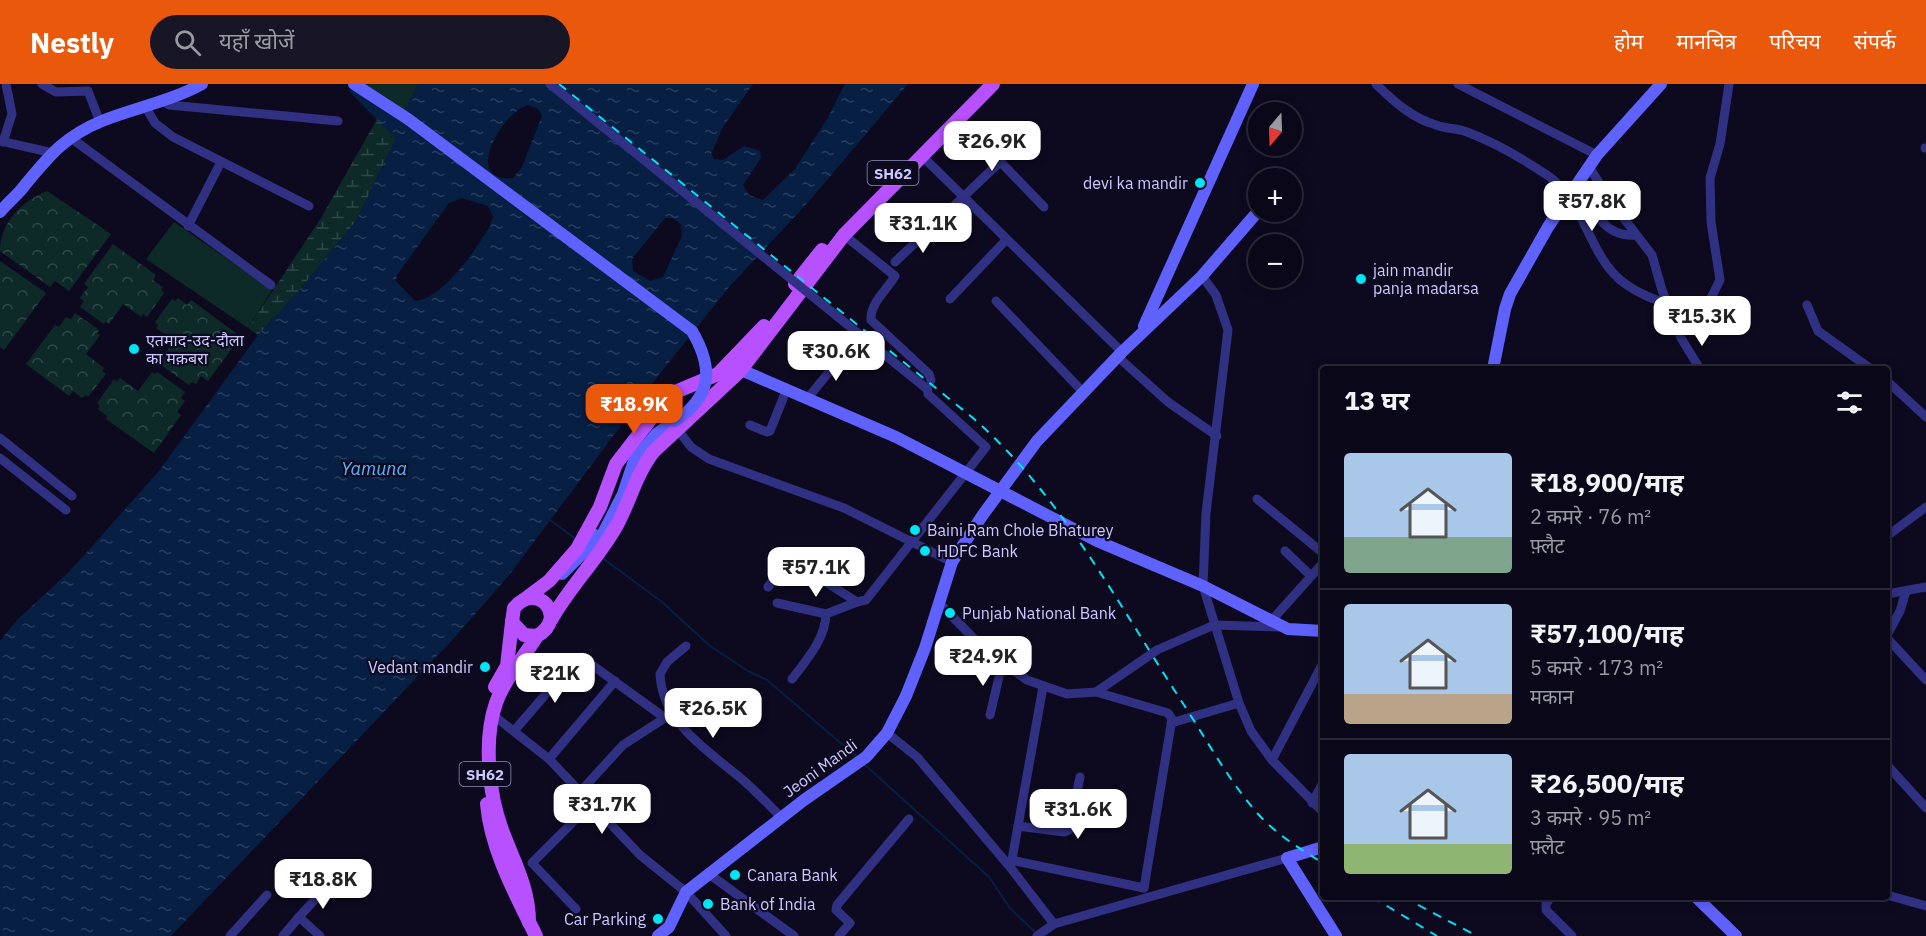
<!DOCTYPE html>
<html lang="hi">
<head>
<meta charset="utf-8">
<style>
  body { margin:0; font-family:"IBM Plex Sans","Noto Sans Devanagari",sans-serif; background:#181625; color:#f1f3f6; height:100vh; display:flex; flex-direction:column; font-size:22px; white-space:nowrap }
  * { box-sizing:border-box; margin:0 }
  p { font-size:20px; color:#999aa2 }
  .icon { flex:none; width:33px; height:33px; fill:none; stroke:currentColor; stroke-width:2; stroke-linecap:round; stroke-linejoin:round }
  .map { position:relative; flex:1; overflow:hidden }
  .side { position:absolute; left:1320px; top:282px; width:570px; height:534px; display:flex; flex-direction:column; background:#0a0818; border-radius:6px; box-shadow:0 3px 15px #0003,0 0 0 2px #2a2937 }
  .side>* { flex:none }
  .needle { width:39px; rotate:199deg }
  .fabs { position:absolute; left:1248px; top:18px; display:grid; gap:12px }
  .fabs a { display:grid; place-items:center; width:54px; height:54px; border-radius:50%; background:#0a0818; box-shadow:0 3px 15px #0003,0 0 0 2px #2a2937; font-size:30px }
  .price { position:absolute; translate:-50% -51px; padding:0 14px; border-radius:12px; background:#fff; color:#222; font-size:20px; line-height:39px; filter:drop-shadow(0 2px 3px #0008) }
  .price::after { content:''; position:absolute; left:50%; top:36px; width:18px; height:14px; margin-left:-9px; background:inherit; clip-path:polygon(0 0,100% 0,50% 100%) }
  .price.selected { background:#ea580c; color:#fff }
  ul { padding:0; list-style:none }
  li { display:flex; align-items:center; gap:18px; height:150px; padding:0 24px }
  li+li { border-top:2px solid #2a2937 }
  li span { display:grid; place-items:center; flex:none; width:168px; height:120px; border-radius:6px; color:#555 }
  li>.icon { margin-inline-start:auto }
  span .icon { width:72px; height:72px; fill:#fffc; stroke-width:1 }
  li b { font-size:26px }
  h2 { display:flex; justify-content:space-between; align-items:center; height:72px; padding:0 24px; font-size:26px }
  header { display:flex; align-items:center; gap:36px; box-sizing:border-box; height:84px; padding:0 30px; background:#ea580c; color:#fff }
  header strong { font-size:28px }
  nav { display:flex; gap:33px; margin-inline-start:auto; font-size:21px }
  .search { width:420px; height:54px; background:#181625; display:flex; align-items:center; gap:15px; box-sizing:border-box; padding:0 21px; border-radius:33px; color:#999aa2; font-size:22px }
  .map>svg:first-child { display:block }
  .green { fill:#0d2a28 }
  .forest { fill:url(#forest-crowns) }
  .wetland { fill:url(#wetland-marsh) }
  .water { fill:url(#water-ripples); fill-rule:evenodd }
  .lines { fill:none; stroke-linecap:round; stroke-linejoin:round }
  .stream { stroke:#061f43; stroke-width:2 }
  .street { stroke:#313184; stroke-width:9 }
  .secondary { stroke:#6062ff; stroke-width:12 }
  .primary { stroke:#b750ff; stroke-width:14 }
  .rail { stroke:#00e5f4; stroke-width:2; stroke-dasharray:9 8; stroke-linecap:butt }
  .street-bridge { stroke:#313184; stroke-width:9 }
  .secondary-bridge { stroke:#6062ff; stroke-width:12 }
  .poi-dot { fill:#00e5f4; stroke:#0d0a20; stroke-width:2 }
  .labels { text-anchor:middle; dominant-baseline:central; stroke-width:4.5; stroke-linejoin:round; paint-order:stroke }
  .shield { fill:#0d0a20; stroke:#9390bc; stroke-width:1.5 }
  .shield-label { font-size:15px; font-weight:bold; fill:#cdc9ff }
  .poi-label { font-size:16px; fill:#cdc9ff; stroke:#0d0a20; text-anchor:start }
  .street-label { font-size:16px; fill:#cdc9ff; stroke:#0d0a20 }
  .water-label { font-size:18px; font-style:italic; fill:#57b8ff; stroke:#0d0a20 }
</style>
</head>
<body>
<header>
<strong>Nestly</strong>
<div class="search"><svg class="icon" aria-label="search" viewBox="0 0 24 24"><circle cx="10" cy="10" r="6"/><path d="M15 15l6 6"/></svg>यहाँ खोजें</div>
<nav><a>होम</a><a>मानचित्र</a><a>परिचय</a><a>संपर्क</a></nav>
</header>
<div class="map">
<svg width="1926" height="852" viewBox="0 0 1926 852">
  <defs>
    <pattern id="forest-crowns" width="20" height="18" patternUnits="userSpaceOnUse" patternTransform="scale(1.5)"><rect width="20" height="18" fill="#0d2a28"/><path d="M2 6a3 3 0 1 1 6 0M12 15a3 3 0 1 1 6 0" fill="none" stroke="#2f4848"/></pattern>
    <pattern id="wetland-marsh" width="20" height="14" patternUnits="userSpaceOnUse" patternTransform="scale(1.5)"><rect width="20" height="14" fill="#0d2a28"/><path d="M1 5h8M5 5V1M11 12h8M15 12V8" fill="none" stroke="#2f4848"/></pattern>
    <pattern id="water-ripples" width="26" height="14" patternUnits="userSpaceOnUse" patternTransform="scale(1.5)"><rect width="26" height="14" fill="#061f43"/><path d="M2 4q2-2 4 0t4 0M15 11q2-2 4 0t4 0" fill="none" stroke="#293e5f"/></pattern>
  </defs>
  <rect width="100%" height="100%" fill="#0d0a20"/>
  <g class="green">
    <path d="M358 0H418L400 37 359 9Z"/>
    <path d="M174 138 272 206 248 244 146 175Z"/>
  </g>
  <g class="forest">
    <path d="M47 107 111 150 69 207 55 197 50 203 0 167C0 139 22 117 47 107Z"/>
    <path d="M113 160 156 191 153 196 163 203 161 206 164 209 147 233 143 230 141 233 123 220 109 240 106 238 104 240 80 223 84 217 80 214 88 203 84 200Z"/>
    <path d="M0 177 46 209 4 266 0 263Z"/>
    <path d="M178 214 187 221 191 216 236 249 235 252 239 255 208 297 201 292 196 300 192 298 189 301 161 281 163 279 160 277 174 257 156 244 158 241 155 238 172 215 175 217Z"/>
    <path d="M75 229 99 246 97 249 100 251 86 270 104 284 102 287 106 290 88 313 85 311 82 314 73 307 69 312 26 280 55 241 59 243 66 233 71 235Z"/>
    <path d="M152 288 155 290 157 288 185 308 181 314 185 317 177 328 181 331 154 369 106 335 107 332 98 325 100 322 97 319 114 295 117 298 120 294 138 307Z"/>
  </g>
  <path class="wetland" d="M377 35 396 55 356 137 297 209 258 251 248 244 321 134Z"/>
  <path class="water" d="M418 0H753L723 43 711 70 714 75 723 76 744 62 760 67 761 74 743 101 749 111 763 116 795 85 827 35 845 0H908L811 115 730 202 658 292 510 490 456 552 171 852H0V557L17 536 69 488 159 387 258 251 297 209 356 137 396 55 347 5 359 9 400 37ZM528 21 538 25 542 32 522 83 513 94C461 99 502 28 528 21ZM462 114 488 122 493 132 490 142C477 164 442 216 415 217L396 197 397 191 449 119ZM665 134H673L681 140 682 152 663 193 650 197 633 187 632 175Z"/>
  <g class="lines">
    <g class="stream">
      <path d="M550 436 577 456"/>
      <path d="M601 473 662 518 710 562 748 587 767 596 858 674"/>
      <path d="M864 680 989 793 1010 824 1037 850"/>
    </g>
    <g class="street">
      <path d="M42 0 56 8 88 7 100 38"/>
      <path d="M1376 0C1393 17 1412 34 1436 41 1446 45 1457 44 1467 48 1494 58 1523 75 1547 91 1582 115 1587 160 1613 189 1639 218 1691 225 1724 240"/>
      <path d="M1458 0 1597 71"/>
      <path d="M161 16 169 21 338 37"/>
      <path d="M145 22 155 39 173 53 309 122"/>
      <path d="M959 35 1044 123"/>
      <path d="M71 54 271 201"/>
      <path d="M0 57 53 69"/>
      <path d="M3 58 12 30 6 0"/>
      <path d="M1925 64H1926"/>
      <path d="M922 72 1122 268"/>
      <path d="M1589 83 1612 119 1652 171 1662 206 1681 254 1700 285"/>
      <path d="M1579 98C1591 123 1603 154 1636 151"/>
      <path d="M188 142 221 78"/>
      <path d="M844 151 895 192C887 206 870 219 871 236L929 290 931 296"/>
      <path d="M895 178 1001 77"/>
      <path d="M1202 192 1216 211 1228 246 1206 429 1203 502 1239 619 1251 647 1272 676 1323 728"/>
      <path d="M950 215 1006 156"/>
      <path d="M996 217 1084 309"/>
      <path d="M1807 221 1818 247 1871 285"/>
      <path d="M1703 230 1720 196 1711 138 1710 94 1720 60 1729 0"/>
      <path d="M1118 273 1168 318 1217 352"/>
      <path d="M1887 297 1926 333"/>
      <path d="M807 315 838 277 859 269"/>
      <path d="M750 341 767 348 770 347 786 307"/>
      <path d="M678 346 691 363 709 375 844 424 952 478"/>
      <path d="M0 354 72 412"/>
      <path d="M0 374 66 426"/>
      <path d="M1257 415 1323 469"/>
      <path d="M1887 452 1926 423"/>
      <path d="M1285 467 1311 492"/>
      <path d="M768 503 785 480 793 477 857 518 866 516 986 363 928 310 927 303"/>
      <path d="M1887 510 1926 503"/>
      <path d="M777 519 826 530 857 518"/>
      <path d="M940 520 987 568 1027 596 1067 610 1096 608 1168 629 1172 635 1144 804 1011 776"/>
      <path d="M1272 536 1323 479"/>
      <path d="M1887 551 1900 527 1906 507"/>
      <path d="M1887 554 1926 596"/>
      <path d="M686 562 667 578 660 590C662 637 705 665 737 691 753 704 767 719 781 733"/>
      <path d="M1157 566 1214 541 1279 543"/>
      <path d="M792 595C807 575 825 556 826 530"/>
      <path d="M1096 608 1147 573"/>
      <path d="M493 631 549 675 640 771 686 808 726 852"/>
      <path d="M990 631 1002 580"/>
      <path d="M1171 639 1239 619"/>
      <path d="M514 647 575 576 581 573 665 634"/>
      <path d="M887 649 917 673 1010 783 1054 840"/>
      <path d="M549 675 615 597"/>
      <path d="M1272 676 1323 579"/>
      <path d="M1887 681 1926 724"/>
      <path d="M580 708 623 661 668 632"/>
      <path d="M1312 719 1323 699"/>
      <path d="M1018 742 1064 748 1069 746 1080 693"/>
      <path d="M1011 781 1043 603"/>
      <path d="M709 790 794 852"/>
      <path d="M1887 811 1926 822"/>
      <path d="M1551 813 1546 820V826L1572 852"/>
      <path d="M576 825 532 779 591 720"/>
      <path d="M230 852 267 811"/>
      <path d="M283 852 299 833"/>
      <path d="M320 852 299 833 328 801"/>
      <path d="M839 852 850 839 836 826 837 821 909 735"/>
      <path d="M1037 852 1054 840 1287 774"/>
    </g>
    <g class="secondary">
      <path d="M0 128C8 118 18 111 25 101 49 72 65 52 102 37 135 24 171 17 202 0"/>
      <path d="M1144 242 1253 0"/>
      <path d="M732 282 896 353 1097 457 1203 502 1288 545 1323 547"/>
      <path d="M1493 285 1505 225 1510 210 1548 143 1597 71 1661 0"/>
      <path d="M595 465 623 410 634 377 656 350 675 337"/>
      <path d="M562 490 583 469 595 451"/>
      <path d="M1323 763 1287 774 1336 852"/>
      <path d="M1696 813 1736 852"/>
      <path d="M658 852 669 843 686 808 804 716 866 673 887 649 906 612 925 564 952 478 982 432 1037 357 1122 268 1202 192 1254 132"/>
    </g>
    <g class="primary">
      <path d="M795 200 822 166"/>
      <path d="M525 515 549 497 577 465 600 423 616 380 660 323 673 309 718 290 764 242"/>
      <path d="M551 536C570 502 598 475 617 441 630 417 636 390 654 367L740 287 844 151 993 0"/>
      <path d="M495 603 507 582 512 538"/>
      <path d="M487 720C491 766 516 811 536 852"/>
      <path d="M529 838C529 804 514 778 502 746 489 711 483 656 496 619 504 596 524 573 537 552 570 533 536 496 514 524L512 538 524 551 537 552"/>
    </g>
    <g class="rail">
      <path d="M559 0 973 334C1063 413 1119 522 1184 621 1208 658 1229 697 1258 730 1276 750 1300 765 1323 779"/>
      <path d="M1372 813 1437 852"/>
      <path d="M1403 813 1477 852"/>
    </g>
    <g class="street-bridge">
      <path d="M550 0 927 305"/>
      <path d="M1147 573 1157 566"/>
    </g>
    <path class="secondary-bridge" d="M354 0 408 35 692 247C714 285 712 312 675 337"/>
  </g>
  <g class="poi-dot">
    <circle cx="1200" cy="99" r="6"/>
    <circle cx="1361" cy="195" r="6"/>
    <circle cx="134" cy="265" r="6"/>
    <circle cx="915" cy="446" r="6"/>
    <circle cx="925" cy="467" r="6"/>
    <circle cx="950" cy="529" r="6"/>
    <circle cx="485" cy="583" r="6"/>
    <circle cx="735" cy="791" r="6"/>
    <circle cx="708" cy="820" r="6"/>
    <circle cx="658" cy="835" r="6"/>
  </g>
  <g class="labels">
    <g class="shield">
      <rect x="867.5" y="77" width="51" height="24" rx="4.5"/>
      <rect x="459.5" y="678" width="51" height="24" rx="4.5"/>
    </g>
    <g class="shield-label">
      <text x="893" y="89">SH62</text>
      <text x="485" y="690">SH62</text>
    </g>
    <g class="poi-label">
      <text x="1188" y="99" text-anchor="end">devi ka mandir</text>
      <text x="1373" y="186">jain mandir<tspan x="1373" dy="18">panja madarsa</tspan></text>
      <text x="146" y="256">एतमाद-उद-दौला<tspan x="146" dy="18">का मक़बरा</tspan></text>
      <text x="927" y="446">Baini Ram Chole Bhaturey</text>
      <text x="937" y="467">HDFC Bank</text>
      <text x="962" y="529">Punjab National Bank</text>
      <text x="473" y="583" text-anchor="end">Vedant mandir</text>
      <text x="747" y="791">Canara Bank</text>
      <text x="720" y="820">Bank of India</text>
      <text x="646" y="835" text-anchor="end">Car Parking</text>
    </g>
    <g class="street-label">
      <text transform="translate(820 684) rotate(-36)">Jeoni Mandi</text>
    </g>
    <g class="water-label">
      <text x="374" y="384">Yamuna</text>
    </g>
  </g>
</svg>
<div class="fabs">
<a><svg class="needle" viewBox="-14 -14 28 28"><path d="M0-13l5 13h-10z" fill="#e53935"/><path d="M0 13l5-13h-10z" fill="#999aa2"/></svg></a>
<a>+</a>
<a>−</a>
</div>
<b class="price" style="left:992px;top:88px">₹26.9K</b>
<b class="price" style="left:1592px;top:148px">₹57.8K</b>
<b class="price" style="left:923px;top:170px">₹31.1K</b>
<b class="price" style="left:1702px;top:263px">₹15.3K</b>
<b class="price" style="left:836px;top:298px">₹30.6K</b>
<b class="price selected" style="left:634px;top:351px">₹18.9K</b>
<b class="price" style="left:816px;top:514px">₹57.1K</b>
<b class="price" style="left:983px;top:603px">₹24.9K</b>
<b class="price" style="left:555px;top:620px">₹21K</b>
<b class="price" style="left:713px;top:655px">₹26.5K</b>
<b class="price" style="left:602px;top:751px">₹31.7K</b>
<b class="price" style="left:1078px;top:756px">₹31.6K</b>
<b class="price" style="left:323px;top:826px">₹18.8K</b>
<section class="side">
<h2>13 घर<svg class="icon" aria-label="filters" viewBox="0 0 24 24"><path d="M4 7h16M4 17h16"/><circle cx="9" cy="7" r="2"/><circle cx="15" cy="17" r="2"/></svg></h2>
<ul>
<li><span style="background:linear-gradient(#a9c7e8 70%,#7fa58c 0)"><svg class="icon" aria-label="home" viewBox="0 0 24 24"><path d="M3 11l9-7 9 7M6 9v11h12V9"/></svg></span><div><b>₹18,900/माह</b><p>2 कमरे · 76 m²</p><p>फ़्लैट</p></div></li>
<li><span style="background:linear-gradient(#a9c7e8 75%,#b9a48a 0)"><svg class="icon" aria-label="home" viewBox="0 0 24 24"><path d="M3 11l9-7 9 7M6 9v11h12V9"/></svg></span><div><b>₹57,100/माह</b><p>5 कमरे · 173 m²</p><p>मकान</p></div></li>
<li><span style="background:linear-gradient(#a9c7e8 75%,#8fb573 0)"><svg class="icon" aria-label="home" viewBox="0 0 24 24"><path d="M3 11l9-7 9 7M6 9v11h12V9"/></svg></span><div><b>₹26,500/माह</b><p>3 कमरे · 95 m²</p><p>फ़्लैट</p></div></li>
</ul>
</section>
</div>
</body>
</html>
